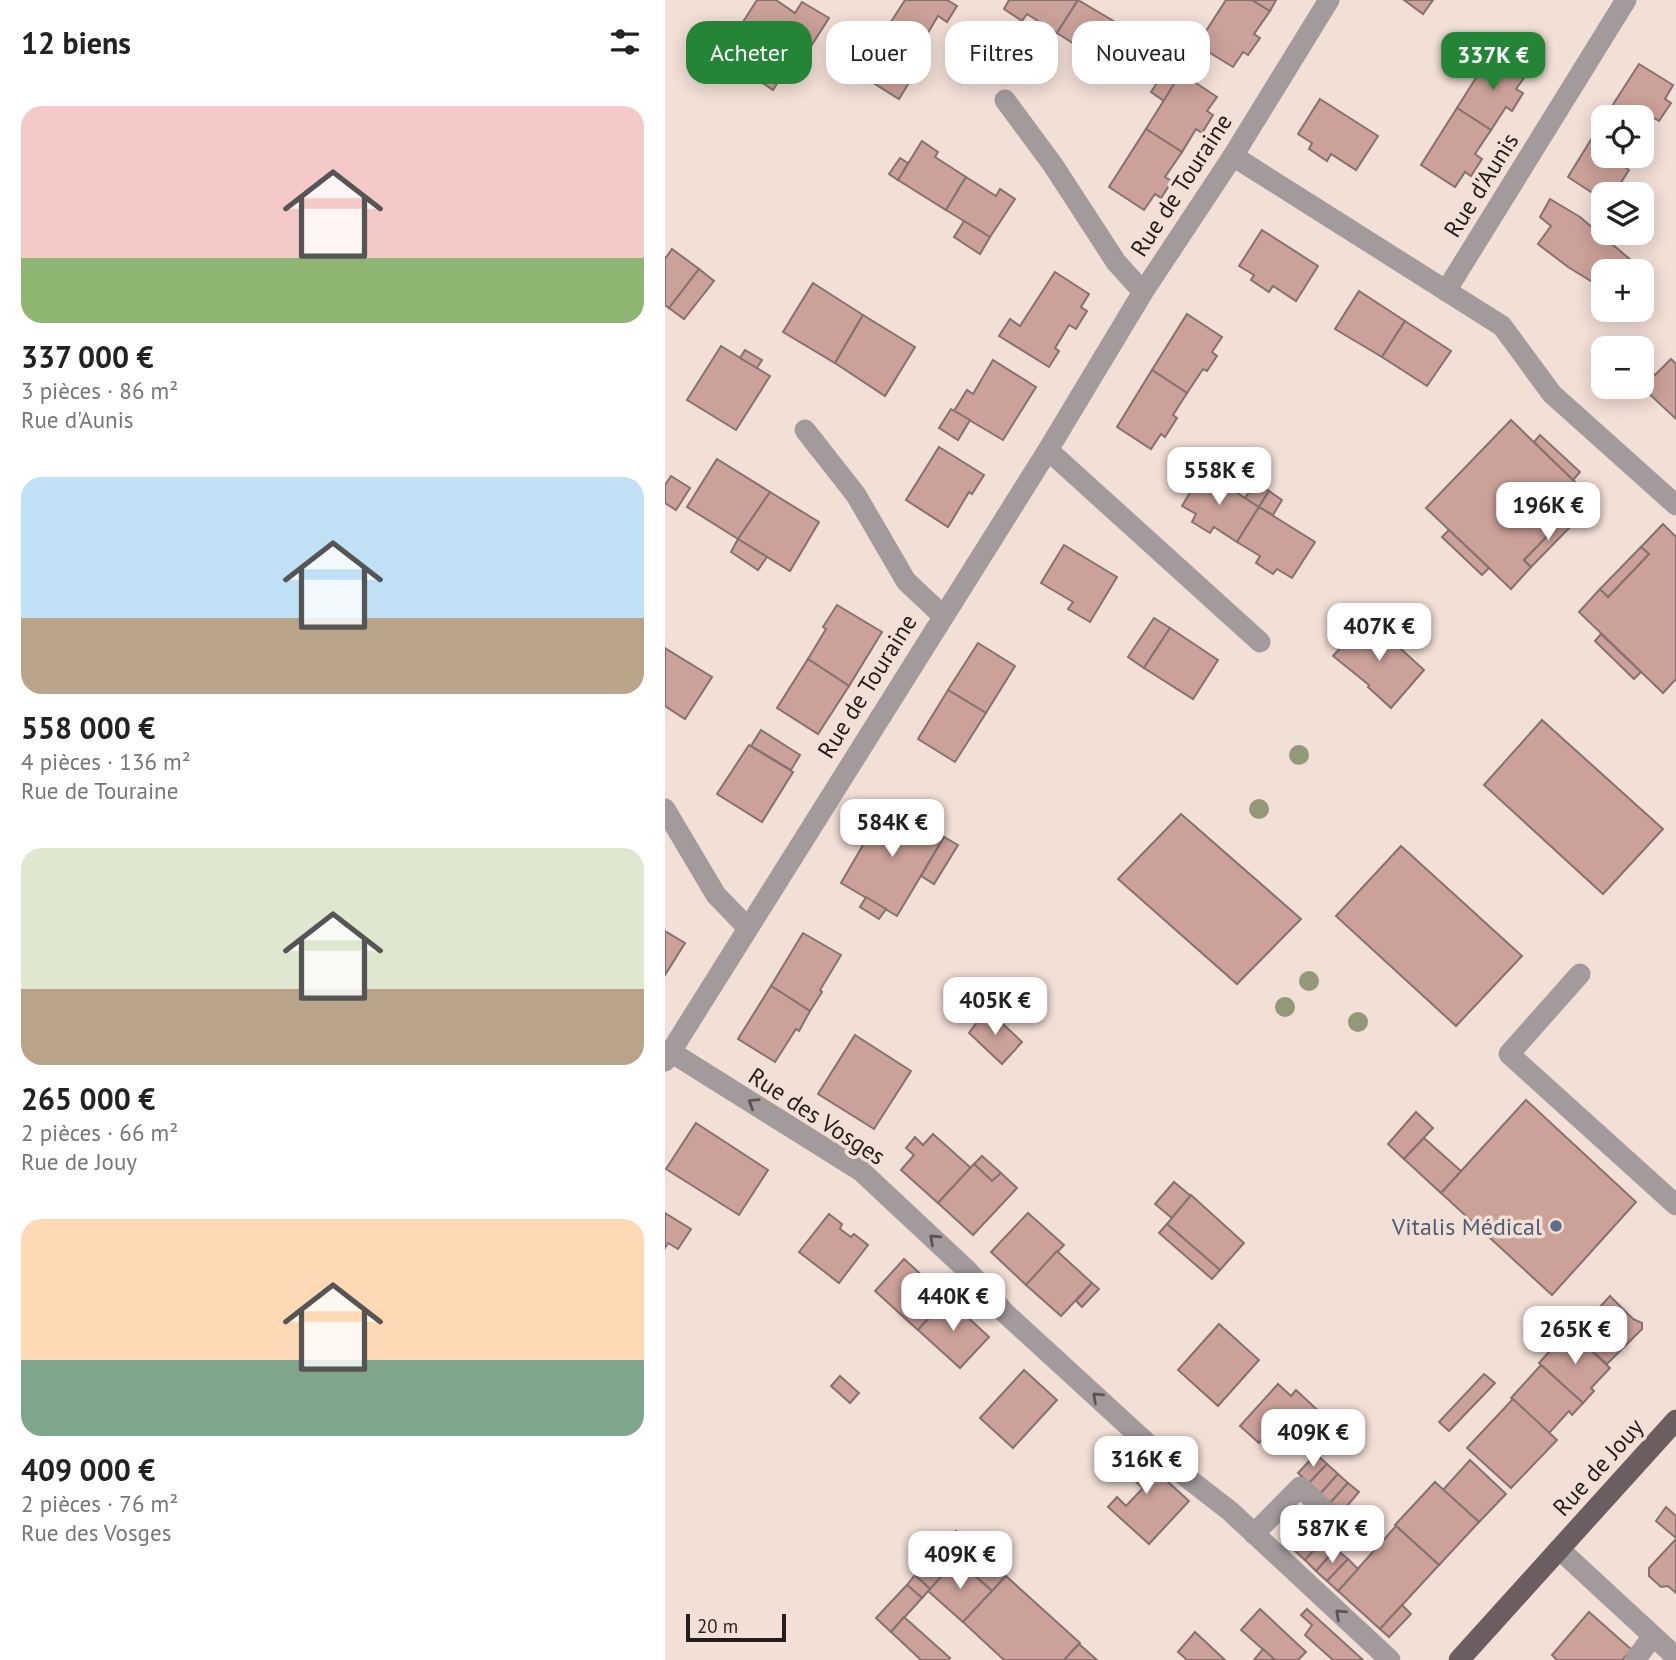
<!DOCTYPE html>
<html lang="fr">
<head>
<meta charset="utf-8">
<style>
  body { margin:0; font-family:"PT Sans",sans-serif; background:#f6f6f6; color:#222; height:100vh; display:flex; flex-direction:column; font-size:26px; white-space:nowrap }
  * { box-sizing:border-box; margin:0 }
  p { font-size:23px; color:#767676 }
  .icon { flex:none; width:38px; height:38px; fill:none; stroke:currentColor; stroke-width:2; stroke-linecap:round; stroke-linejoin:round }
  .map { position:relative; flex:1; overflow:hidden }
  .sheet { display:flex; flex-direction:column; background:#fff; width:665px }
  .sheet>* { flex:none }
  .top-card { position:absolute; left:21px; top:21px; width:665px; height:63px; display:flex; gap:14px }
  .tools { position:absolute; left:926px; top:105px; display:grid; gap:14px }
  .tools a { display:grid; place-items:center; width:63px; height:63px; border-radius:14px; background:#fff; box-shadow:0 4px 18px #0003; font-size:35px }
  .scale { position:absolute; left:21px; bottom:18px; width:100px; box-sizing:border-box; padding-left:7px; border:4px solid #231d19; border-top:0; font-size:19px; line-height:24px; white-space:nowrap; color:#231d19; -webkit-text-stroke:5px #f2dfd6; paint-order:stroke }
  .price { position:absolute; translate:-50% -60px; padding:0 16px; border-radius:14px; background:#fff; color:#222; font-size:23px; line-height:46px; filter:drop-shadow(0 2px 4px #0008) }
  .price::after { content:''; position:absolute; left:50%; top:42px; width:21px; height:16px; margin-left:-10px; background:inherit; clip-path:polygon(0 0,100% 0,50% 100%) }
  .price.current { background:#248537; color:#fff }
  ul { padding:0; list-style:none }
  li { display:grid; align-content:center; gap:14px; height:371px; padding:0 21px }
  li span { display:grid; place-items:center; height:217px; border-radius:21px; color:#555 }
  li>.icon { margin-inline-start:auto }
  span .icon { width:126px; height:126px; fill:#fffc; stroke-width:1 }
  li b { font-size:30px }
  h2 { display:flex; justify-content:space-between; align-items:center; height:84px; padding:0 21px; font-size:30px }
  .chip { padding:0 24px; border-radius:21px; background:#fff; box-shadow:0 4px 18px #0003; font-size:24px; line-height:63px }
  .chip.current { background:#248537; color:#fff }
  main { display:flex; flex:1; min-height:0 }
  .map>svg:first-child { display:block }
  .building { fill:#cba199; stroke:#85726f; stroke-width:2 }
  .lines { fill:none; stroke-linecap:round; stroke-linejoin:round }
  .minor { stroke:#a39a9c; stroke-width:21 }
  .major { stroke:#6c5d60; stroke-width:21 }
  .tree { fill:#929878 }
  .oneway { stroke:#5d5554 }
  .service-dot { fill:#5c6f8a; stroke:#f2dfd6; stroke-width:2.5 }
  .labels { text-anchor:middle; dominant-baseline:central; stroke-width:7; stroke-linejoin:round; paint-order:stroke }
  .street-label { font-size:24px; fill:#231d19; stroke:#f2dfd6 }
  .service-label { font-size:24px; fill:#4e5e75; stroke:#f2dfd6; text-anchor:end }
</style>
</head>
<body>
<main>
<section class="sheet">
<h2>12 biens<svg class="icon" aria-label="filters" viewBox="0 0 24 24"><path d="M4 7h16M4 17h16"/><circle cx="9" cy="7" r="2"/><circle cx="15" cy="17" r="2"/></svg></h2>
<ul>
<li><span style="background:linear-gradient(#f6c9c9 70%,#8fb573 0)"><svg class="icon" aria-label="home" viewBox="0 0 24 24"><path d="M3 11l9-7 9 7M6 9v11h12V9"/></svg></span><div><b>337 000 €</b><p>3 pièces · 86 m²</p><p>Rue d'Aunis</p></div></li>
<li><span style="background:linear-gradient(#bfe0f5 65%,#b9a48a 0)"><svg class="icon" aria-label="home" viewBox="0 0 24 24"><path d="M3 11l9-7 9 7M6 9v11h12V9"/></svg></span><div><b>558 000 €</b><p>4 pièces · 136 m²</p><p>Rue de Touraine</p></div></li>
<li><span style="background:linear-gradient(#dfe7d0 65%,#b9a48a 0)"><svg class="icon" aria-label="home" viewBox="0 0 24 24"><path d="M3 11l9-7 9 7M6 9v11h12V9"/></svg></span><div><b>265 000 €</b><p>2 pièces · 66 m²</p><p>Rue de Jouy</p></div></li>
<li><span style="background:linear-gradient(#ffd9b3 65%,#7fa58c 0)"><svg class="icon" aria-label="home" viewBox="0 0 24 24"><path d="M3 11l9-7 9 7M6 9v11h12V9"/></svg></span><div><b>409 000 €</b><p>2 pièces · 76 m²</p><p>Rue des Vosges</p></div></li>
</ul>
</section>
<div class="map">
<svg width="1011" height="1660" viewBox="0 0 1011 1660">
  <rect width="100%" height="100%" fill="#f2dfd6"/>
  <g class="building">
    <path d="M92 0H111L130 13 137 2 164 18 132 68 125 63 108 90 90 78 103 57 69 36Z"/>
    <path d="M240 0H282L292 6 282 22 273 16 255 46 224 25Z"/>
    <path d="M344 0H413L392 33 362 14 357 21 339 9Z"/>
    <path d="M413 0 462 29 437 70 417 57 420 51 392 33Z"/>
    <path d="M561 0H587L605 11 589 34 595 38 583 55 578 52 568 67 532 45Z"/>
    <path d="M587 0H611L605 11Z"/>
    <path d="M739 0H768L758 14Z"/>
    <path d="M224 25 255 46 237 77 245 81 234 99 194 74Z"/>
    <path d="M200 32 215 41 194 74 180 66Z"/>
    <path d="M826 54 861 75 851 89 858 93 847 111 841 107 826 130 792 108Z"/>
    <path d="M974 64 1008 85 1000 99 1006 103 994 121 989 118 976 137V117H940Z"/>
    <path d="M504 65 516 73 499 101 486 92Z"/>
    <path d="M516 73 552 97 542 111 548 115 537 133 531 129 517 152 481 129Z"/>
    <path d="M655 99 713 136 691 170 666 154 662 161 644 149 647 143 633 134Z"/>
    <path d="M792 108 826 130 810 154 817 159 806 176 800 172 790 187 756 165Z"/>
    <path d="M938 120V156H965L958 166 964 170 953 187 947 183 937 199 903 177Z"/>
    <path d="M481 129 517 152 500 177 507 181 496 198 490 194 479 210 444 187Z"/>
    <path d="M257 141 273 152 270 157 301 177 281 210 233 180Z"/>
    <path d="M235 158 243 163 233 180 224 174Z"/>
    <path d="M301 177 331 196 335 189 350 199 325 237 281 210Z"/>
    <path d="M885 199 915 217 967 261 955 269 948 268 941 264 929 283 903 267 873 244 886 226 875 217Z"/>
    <path d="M299 221 325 237 315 254 289 237Z"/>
    <path d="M597 230 653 266 631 301 608 286 604 292 586 280 589 275 574 266Z"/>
    <path d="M7 249 34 269 4 308 0 305V259Z"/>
    <path d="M34 269 49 281 19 319 4 308Z"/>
    <path d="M390 272 424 294 416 307 422 311 411 329 404 325 390 348 394 351 384 367 334 336 345 319 355 326Z"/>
    <path d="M148 283 198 315 170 363 118 332Z"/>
    <path d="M694 291 740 321 717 357 670 329Z"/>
    <path d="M522 314 557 337 547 352 552 356 542 371 538 369 522 393 487 370Z"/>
    <path d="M198 315 250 347 220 396 170 363Z"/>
    <path d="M740 321 786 351 762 386 717 357Z"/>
    <path d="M56 346 105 376 71 430 22 400Z"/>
    <path d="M80 350 97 360 92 368 75 358Z"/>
    <path d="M1006 359 1011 364V419L976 386V362L990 375Z"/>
    <path d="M328 360 371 387 338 440 289 411 302 390 308 394Z"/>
    <path d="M487 370 522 393 508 415 512 418 500 437 496 434 486 449 452 427Z"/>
    <path d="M286 409 305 420 293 440 274 428Z"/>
    <path d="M846 420 930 501 907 525 900 518 859 560 866 567 846 589 761 508Z"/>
    <path d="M875 435 915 472 908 480 869 442Z"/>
    <path d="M274 447 319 475 307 494 304 492 283 527 241 500Z"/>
    <path d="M52 459 105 492 73 539 22 507Z"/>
    <path d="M538 471 594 507 572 542 549 527 545 533 527 522 531 514 517 506Z"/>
    <path d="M6 476 25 488 11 510 0 503V485Z"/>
    <path d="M591 482 604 491 594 507 580 498Z"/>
    <path d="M604 491 617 500 608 515 594 507Z"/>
    <path d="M105 492 154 522 125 571 73 539Z"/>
    <path d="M594 507 650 542 627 578 612 569 608 574 591 563 595 556 572 542Z"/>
    <path d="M900 518 907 525 866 567 859 560Z"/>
    <path d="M998 524 1011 537V679L998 693 914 612 935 589 943 597 984 554 976 547Z"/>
    <path d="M784 530 824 568 817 575 777 537Z"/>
    <path d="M73 539 102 557 93 570 66 552Z"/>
    <path d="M399 545 452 577 425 622 403 609 408 602 376 583Z"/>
    <path d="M976 547 984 554 943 597 935 589Z"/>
    <path d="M172 605 217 632 184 686 143 659 161 629 158 627Z"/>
    <path d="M489 618 505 628 479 668 463 657Z"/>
    <path d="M702 618 759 670 726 708 703 687 704 685 668 656Z"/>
    <path d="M505 628 553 660 528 699 479 668Z"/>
    <path d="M936 634 976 672 969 679 930 641Z"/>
    <path d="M313 643 350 666 321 713 283 690Z"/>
    <path d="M0 648 47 677 20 719 0 706Z"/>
    <path d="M143 659 184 686 153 734 112 708Z"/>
    <path d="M283 690 321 713 290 762 253 739Z"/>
    <path d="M877 720 998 829 938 894 819 785Z"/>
    <path d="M96 730 135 755 126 770 86 746Z"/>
    <path d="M84 745 128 772 97 822 52 794Z"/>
    <path d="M217 802 279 837 232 916 176 883 205 833 199 829Z"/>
    <path d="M516 814 636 919 572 984 453 879Z"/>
    <path d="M279 837 293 845 269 884 256 876Z"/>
    <path d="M736 846 857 956 791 1026 671 916Z"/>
    <path d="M201 897 221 909 214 919 195 907Z"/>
    <path d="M0 931 20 943 0 975Z"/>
    <path d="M138 933 176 955 155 990 157 992 145 1011 106 986Z"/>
    <path d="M106 986 145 1011 134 1031 131 1029 110 1062 73 1039Z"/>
    <path d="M322 1009 357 1042 337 1064 304 1033Z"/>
    <path d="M190 1035 246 1071 209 1129 153 1094Z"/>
    <path d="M861 1100 971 1202 887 1295 776 1193Z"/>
    <path d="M751 1112 768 1128 739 1159 723 1144Z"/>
    <path d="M31 1123 103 1170 74 1215 1 1169Z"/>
    <path d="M268 1134 306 1168 273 1203 236 1170 249 1155 241 1148 250 1137 258 1145Z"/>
    <path d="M759 1138 796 1171 776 1193 739 1159Z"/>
    <path d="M317 1156 336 1173 327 1181 309 1164Z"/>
    <path d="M309 1164 327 1181 336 1173 352 1188 308 1235 273 1203Z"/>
    <path d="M509 1182 526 1196 507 1218 490 1204Z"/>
    <path d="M526 1195 579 1243 555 1270 502 1224Z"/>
    <path d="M0 1213 26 1229 13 1249 3 1243 0 1248Z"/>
    <path d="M363 1213 399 1245 361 1285 326 1252Z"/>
    <path d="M164 1214 177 1224 175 1229 186 1237 189 1234 203 1245 174 1283 134 1252Z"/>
    <path d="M502 1224 555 1270 547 1279 494 1233Z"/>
    <path d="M392 1251 427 1283 396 1316 361 1285Z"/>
    <path d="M239 1259 282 1298 253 1330 210 1291Z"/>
    <path d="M427 1283 434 1289 417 1307 411 1301Z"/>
    <path d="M945 1296 968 1319 977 1323V1329L942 1364 909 1335Z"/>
    <path d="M282 1298 324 1337 295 1368 253 1330Z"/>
    <path d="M554 1324 594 1360 553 1406 513 1370Z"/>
    <path d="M904 1330 945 1368 926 1388 929 1391 918 1403 874 1363Z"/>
    <path d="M876 1365 918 1403 907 1415 904 1411 884 1433 846 1398Z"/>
    <path d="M359 1370 392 1400 348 1448 315 1418Z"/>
    <path d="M819 1374 830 1383 784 1431 774 1422Z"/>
    <path d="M175 1376 194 1393 185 1403 166 1386Z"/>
    <path d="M613 1384 626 1396 631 1390 662 1419 633 1450 608 1427 594 1443 575 1426Z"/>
    <path d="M848 1399 892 1440 846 1488 802 1448Z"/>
    <path d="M457 1440 524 1501 484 1544 443 1507 452 1497 461 1506 478 1488 443 1456Z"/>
    <path d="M651 1454 662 1464 644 1483 633 1473Z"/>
    <path d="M805 1460 841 1494 814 1522 778 1490Z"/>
    <path d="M662 1464 673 1474 655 1494 644 1483Z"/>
    <path d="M673 1474 683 1483 665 1503 655 1494Z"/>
    <path d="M770 1482 814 1522 774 1565 730 1525Z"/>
    <path d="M683 1483 694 1492 676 1513 665 1503Z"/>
    <path d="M1001 1507 1011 1516V1538L991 1521Z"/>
    <path d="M632 1511 648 1528 629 1550 616 1539 622 1532 618 1528Z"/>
    <path d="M731 1526 774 1565 715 1629 673 1591Z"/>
    <path d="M648 1528 660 1538 640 1560 629 1550Z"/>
    <path d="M291 1531 341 1576 327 1591 277 1546Z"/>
    <path d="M660 1538 671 1549 651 1571 640 1560Z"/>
    <path d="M1011 1539V1593L1003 1586 996 1587 984 1576V1568Z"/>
    <path d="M277 1546 292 1560 265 1589 250 1575Z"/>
    <path d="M671 1549 683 1559 662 1581 651 1571Z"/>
    <path d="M683 1559 693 1569 673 1591 662 1581Z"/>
    <path d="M292 1560 327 1591 298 1622 263 1591Z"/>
    <path d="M250 1575 265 1589 257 1598 242 1585Z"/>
    <path d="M341 1576 415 1643 399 1660H339L298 1622Z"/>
    <path d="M242 1585 257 1598 226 1632 211 1618Z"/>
    <path d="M737 1605 746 1614 724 1637 715 1629Z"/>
    <path d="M595 1609 641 1652 633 1660H610L576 1630Z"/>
    <path d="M642 1609 698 1660H668L640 1635 647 1625 636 1615Z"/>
    <path d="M924 1612 967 1650 957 1660H892L887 1655Z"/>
    <path d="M239 1617 285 1658 283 1660H256L226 1632Z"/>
    <path d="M530 1632 560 1660H522L513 1652Z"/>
    <path d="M414 1644 432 1660H399Z"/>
    <path d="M598 1649 610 1660H589Z"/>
  </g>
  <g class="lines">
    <g class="minor">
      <path d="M340 100 388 165 451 262 478 292"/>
      <path d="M568 156 837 326 887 394 1011 505"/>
      <path d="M781 291 961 0"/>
      <path d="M140 430 191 495 241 581 277 615"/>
      <path d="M383 450 595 642"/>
      <path d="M0 809 51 895 83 928"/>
      <path d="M915 974 844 1054 1011 1205"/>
      <path d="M6 1052 196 1171 303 1271 340 1313 507 1466 565 1511 725 1660"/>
      <path d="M0 1061 383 450 478 292 568 156 664 0"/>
      <path d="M589 1534 635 1487 691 1539"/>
      <path d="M894 1549 1011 1657"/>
      <path d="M970 1660 988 1636"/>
    </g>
    <path class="major" d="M794 1660 1011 1420"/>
  </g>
  <g class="tree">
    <circle cx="634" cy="755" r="10"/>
    <circle cx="594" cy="809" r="10"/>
    <circle cx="644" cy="981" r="10"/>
    <circle cx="620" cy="1007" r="10"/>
    <circle cx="693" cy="1022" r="10"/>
  </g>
  <defs><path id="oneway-chevron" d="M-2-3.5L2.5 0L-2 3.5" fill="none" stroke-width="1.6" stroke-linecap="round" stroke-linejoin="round" transform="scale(1.75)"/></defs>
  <g class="oneway">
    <use href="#oneway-chevron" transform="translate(88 1103) rotate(-148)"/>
    <use href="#oneway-chevron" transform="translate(269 1239) rotate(-137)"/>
    <use href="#oneway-chevron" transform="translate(432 1397) rotate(-137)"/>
    <use href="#oneway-chevron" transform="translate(675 1614) rotate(-137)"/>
  </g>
  <circle class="service-dot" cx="891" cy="1226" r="7"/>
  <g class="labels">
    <g class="street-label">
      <text transform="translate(516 185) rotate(-57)">Rue de Touraine</text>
      <text transform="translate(816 185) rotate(-58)">Rue d'Aunis</text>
      <text transform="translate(202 686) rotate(-58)">Rue de Touraine</text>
      <text transform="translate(152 1116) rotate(33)">Rue des Vosges</text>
      <text transform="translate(933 1467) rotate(-48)">Rue de Jouy</text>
    </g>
    <g class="service-label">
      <text x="877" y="1226">Vitalis Médical</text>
    </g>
  </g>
</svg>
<div class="tools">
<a><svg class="icon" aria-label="locate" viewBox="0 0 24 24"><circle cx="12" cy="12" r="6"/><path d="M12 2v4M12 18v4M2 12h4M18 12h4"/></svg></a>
<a><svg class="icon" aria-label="layers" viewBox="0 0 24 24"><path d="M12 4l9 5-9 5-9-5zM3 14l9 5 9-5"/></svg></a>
<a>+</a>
<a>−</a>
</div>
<div class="scale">20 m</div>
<b class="price current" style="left:828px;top:92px">337K €</b>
<b class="price" style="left:554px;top:507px">558K €</b>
<b class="price" style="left:883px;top:542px">196K €</b>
<b class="price" style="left:714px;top:663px">407K €</b>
<b class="price" style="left:227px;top:859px">584K €</b>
<b class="price" style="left:330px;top:1037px">405K €</b>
<b class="price" style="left:288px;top:1333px">440K €</b>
<b class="price" style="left:910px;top:1366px">265K €</b>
<b class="price" style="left:648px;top:1469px">409K €</b>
<b class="price" style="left:481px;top:1496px">316K €</b>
<b class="price" style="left:667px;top:1565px">587K €</b>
<b class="price" style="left:295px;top:1591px">409K €</b>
<div class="top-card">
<a class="chip current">Acheter</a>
<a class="chip">Louer</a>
<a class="chip">Filtres</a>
<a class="chip">Nouveau</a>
</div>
</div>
</main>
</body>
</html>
